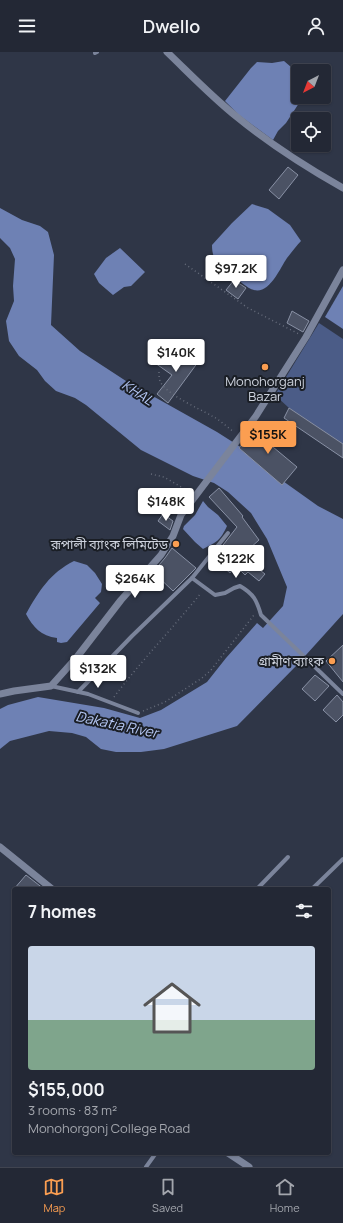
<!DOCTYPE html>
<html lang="en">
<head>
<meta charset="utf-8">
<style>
  body { margin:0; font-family:Manrope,"Noto Sans Bengali",sans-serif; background:#2b303d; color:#f1f3f6; height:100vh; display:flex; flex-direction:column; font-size:15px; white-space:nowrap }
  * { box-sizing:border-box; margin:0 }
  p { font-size:13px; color:#a3a6ad }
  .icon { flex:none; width:22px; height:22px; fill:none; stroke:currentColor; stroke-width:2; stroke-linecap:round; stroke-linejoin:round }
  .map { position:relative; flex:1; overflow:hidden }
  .side { position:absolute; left:12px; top:835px; width:319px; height:268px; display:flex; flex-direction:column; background:#232835; border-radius:4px; box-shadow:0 1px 3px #0004,0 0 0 1px #404450 }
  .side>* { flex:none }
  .needle { width:26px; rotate:222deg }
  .tools { position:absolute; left:291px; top:12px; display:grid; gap:8px }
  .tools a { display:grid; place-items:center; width:40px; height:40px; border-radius:4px; background:#232835; box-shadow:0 1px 3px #0004,0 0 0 1px #404450; font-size:20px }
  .price { position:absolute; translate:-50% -34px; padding:0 9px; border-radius:4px; background:#fff; color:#222; font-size:13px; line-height:26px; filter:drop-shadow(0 1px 2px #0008) }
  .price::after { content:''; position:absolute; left:50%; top:24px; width:12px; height:9px; margin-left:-6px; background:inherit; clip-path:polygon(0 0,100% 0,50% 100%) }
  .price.current { background:#fb9e51; color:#111 }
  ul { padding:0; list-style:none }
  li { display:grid; align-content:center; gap:8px; height:212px; padding:0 16px }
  li span { display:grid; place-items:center; height:124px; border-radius:4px; color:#555 }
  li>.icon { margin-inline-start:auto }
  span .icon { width:72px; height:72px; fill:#fffc; stroke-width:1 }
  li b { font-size:17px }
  h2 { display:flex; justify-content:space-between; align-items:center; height:48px; padding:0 16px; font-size:17px }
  header { display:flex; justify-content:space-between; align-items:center; height:52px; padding:0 16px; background:#232835; font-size:18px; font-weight:600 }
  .dock { display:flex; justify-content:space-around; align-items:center; height:56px; border-top:1px solid #404450; background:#232835; font-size:11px; color:#a3a6ad }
  .dock a { display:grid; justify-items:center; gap:2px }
  .dock .current { color:#fb9e51 }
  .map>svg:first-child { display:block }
  .green { fill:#4b5c87 }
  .water { fill:#6e81b4 }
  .building { fill:#4b5264; stroke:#8991a5 }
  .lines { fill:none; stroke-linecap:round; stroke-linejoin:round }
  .path { stroke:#666c7b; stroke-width:1.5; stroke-dasharray:1 3; stroke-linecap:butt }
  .minor { stroke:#7b849b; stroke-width:4 }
  .tertiary { stroke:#7b849b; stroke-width:7 }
  .poi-dot { fill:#fb9e51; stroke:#1a1e25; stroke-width:1.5 }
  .labels { text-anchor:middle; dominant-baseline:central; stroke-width:4; stroke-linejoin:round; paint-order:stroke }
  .poi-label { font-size:13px; fill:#ced3de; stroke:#1a1e25; text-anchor:end }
  .water-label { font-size:14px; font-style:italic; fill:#b5c7f4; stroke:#1a1e25 }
</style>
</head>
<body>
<header><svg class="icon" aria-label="menu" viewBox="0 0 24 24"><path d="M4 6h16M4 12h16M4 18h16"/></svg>Dwello<svg class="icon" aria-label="person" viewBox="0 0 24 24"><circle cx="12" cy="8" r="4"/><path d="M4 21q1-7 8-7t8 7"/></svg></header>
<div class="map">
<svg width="343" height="1115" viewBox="0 0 343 1115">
  <rect width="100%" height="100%" fill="#2f3647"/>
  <path class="green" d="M319 271 343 287V392L289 356 275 343Z"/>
  <g class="water">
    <path d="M284 9 298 21V45H303L286 71 278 79 273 88 239 63 225 49 251 16 257 10 272 11Z"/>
    <path d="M252 152 268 157 290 173 301 189C296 194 292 200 287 206 280 216 270 242 254 238 248 237 236 226 231 222 218 213 212 208 212 193L232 171Z"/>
    <path d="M0 156 22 168 40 174 48 180 54 203 51 273 80 299 126 329 217 380 239 394 273 422 318 454 343 467V562L296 614 237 674 164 697 141 700H116L101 697 86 685 72 681 49 679 10 689 0 697V657L8 653 38 645 104 656 140 666 161 658 207 630 226 606 257 571 263 576 283 554 287 535 267 487 251 461 228 440 214 431 193 424 141 398 86 353 75 346 56 339 45 329 37 318 19 304 9 289 6 269 14 249 13 234 15 207 10 196 0 186Z"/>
    <path d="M120 196 145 220 131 234 124 235 113 243 99 231 94 222 106 206Z"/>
    <path d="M343 234V277L325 265Z"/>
    <path d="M203 449 208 455 218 463 227 474C220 489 217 490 203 497L195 490 183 477 184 474 195 463Z"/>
    <path d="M74 509 87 513 95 521 102 532 101 540 95 546 100 551 67 590 61 591 57 590V586C41 584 33 575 26 562 39 539 50 521 74 509Z"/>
  </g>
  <g class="building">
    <path d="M288 115 298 123 279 147 269 138Z"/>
    <path d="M234 228 246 236 238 247 226 238Z"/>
    <path d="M292 259 309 269 303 280 287 271Z"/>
    <path d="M162 299 181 312 190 299 201 306 168 351 157 342 172 323 155 311Z"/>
    <path d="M289 356 343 392V406L284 366Z"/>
    <path d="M255 373 277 389 273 395 297 415 282 433 239 396 253 379 251 378Z"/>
    <path d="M219 436 243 464 242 465 259 488 249 497 250 499 244 506 265 522 259 529 248 520 245 523 236 514 230 521 213 506 237 475 209 445Z"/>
    <path d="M163 462 173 469 170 478 158 469Z"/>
    <path d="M172 496 196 516 173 539 153 520 165 506Z"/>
    <path d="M343 593V630L326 609Z"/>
    <path d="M315 623 329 634 315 649 302 637Z"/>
    <path d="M337 643 343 650V663L336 670 323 658Z"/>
    <path d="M26 823 44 837H14Z"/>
  </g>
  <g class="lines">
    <g class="path">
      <path d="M185 212 248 256 299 282"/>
      <path d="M159 320C159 323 159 326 160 329 165 342 200 357 212 364 220 368 227 375 234 380"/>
      <path d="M151 422 164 425 190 440"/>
      <path d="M114 645C141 609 173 576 201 541"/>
      <path d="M143 659 165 650 202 626 211 618 254 563"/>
    </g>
    <g class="minor">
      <path d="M95 1 97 0"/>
      <path d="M192 526 215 543 225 541 234 536 240 534C254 542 257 549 261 563L343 642"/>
      <path d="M51 634 88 642 138 661"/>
      <path d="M78 640 132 584 192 526 228 481"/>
      <path d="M257 837 288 805"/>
      <path d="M312 837 343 807"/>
      <path d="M146 1115 156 1101"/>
    </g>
    <g class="tertiary">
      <path d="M167 0C190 22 212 45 237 65 270 92 306 115 343 136"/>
      <path d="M0 642 14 639 51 634 77 605 121 548 161 503 173 484 181 463 256 364 306 285 343 218"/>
      <path d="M0 795 52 837"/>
      <path d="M228 1101 249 1115"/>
    </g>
  </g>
  <g class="poi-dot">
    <circle cx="265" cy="315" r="4"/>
    <circle cx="176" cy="492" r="4"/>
    <circle cx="332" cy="609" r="4"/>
  </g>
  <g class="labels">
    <g class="poi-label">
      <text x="265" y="329" text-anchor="middle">Monohorganj<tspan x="265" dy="15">Bazar</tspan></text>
      <text x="168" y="492">রূপালী ব্যাংক লিমিটেড</text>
      <text x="324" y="609">গ্রামীণ ব্যাংক</text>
    </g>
    <g class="water-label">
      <text transform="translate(138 340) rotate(33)">KHAL</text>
      <text transform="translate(117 672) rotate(12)">Dakatia River</text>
    </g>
  </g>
</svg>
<div class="tools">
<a><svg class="needle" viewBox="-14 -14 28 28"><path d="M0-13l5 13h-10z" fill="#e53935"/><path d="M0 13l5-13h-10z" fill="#a3a6ad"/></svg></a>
<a><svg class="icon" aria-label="locate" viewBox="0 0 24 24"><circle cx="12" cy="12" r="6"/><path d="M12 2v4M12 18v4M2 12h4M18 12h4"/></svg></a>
</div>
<b class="price" style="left:236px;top:237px">$97.2K</b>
<b class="price" style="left:176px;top:321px">$140K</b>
<b class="price current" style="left:268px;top:403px">$155K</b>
<b class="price" style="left:166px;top:470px">$148K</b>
<b class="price" style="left:236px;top:527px">$122K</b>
<b class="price" style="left:135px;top:547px">$264K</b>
<b class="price" style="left:98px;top:637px">$132K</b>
<section class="side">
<h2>7 homes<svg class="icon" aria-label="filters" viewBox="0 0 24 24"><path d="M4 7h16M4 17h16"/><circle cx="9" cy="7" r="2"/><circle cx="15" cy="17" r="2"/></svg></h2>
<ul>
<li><span style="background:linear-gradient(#c9d6e8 60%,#7fa58c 0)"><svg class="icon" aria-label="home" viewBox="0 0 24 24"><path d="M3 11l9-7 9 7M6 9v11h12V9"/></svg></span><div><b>$155,000</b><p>3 rooms · 83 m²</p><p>Monohorgonj College Road</p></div></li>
</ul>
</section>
</div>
<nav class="dock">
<a class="current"><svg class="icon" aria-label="map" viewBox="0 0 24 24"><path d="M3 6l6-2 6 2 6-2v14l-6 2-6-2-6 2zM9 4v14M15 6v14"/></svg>Map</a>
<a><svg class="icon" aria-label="saved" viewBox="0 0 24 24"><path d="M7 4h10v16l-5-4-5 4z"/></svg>Saved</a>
<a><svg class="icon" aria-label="home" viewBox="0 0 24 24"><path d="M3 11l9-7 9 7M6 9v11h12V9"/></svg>Home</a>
</nav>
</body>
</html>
